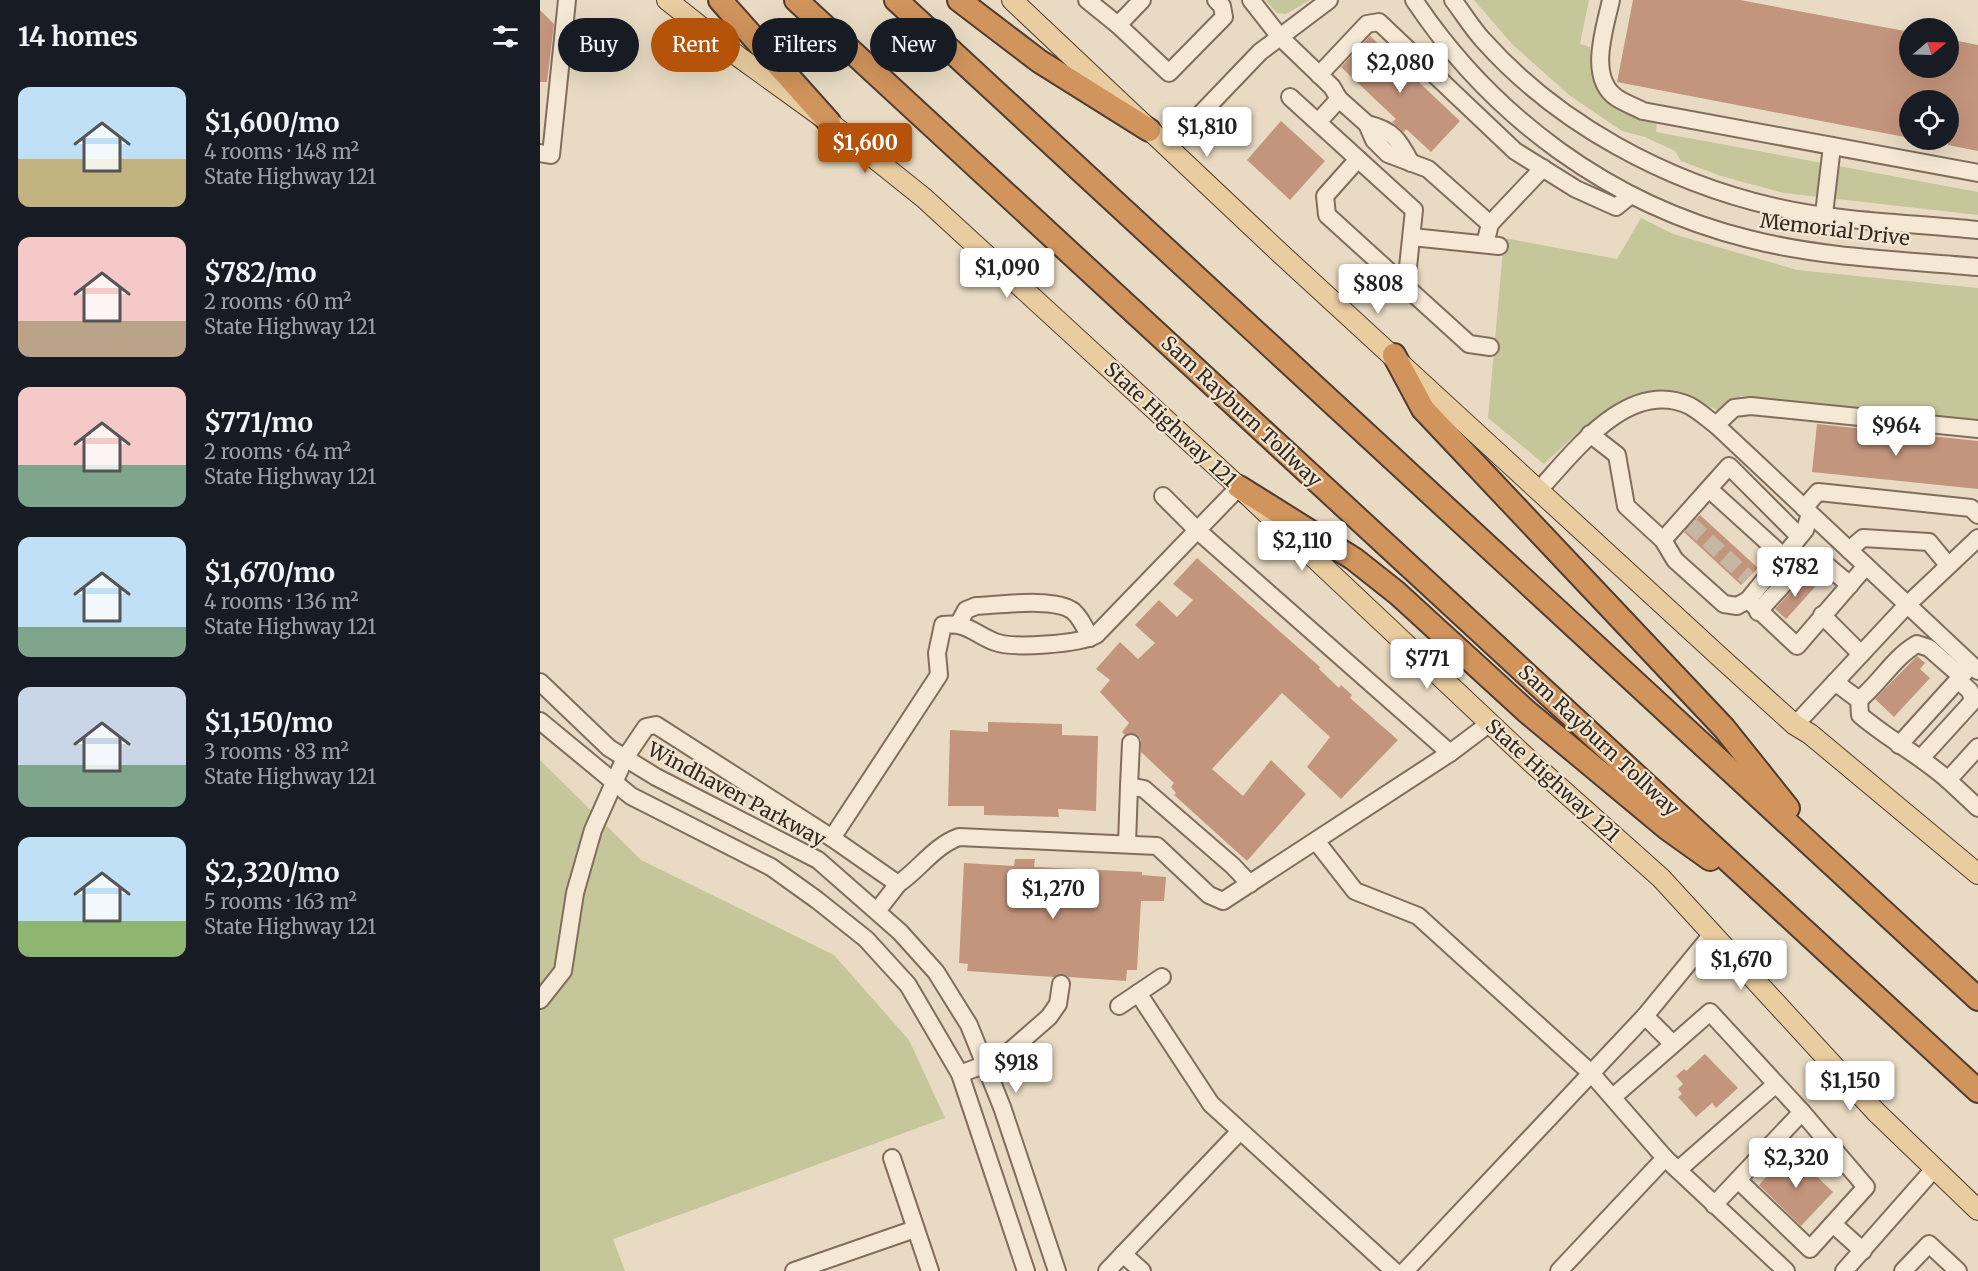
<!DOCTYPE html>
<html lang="en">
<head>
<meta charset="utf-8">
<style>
  body { margin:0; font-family:Merriweather,serif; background:#20242c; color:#f1f3f6; height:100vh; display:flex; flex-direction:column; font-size:22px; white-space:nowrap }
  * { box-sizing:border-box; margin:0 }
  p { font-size:20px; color:#9ea1a6 }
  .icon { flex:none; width:33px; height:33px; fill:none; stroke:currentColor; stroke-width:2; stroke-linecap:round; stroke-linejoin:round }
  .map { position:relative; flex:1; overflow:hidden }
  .side { display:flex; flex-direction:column; background:#171b24; width:540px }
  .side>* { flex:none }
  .hud { position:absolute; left:18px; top:18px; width:570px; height:54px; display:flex; gap:12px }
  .needle { width:39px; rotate:71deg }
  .controls { position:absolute; left:1359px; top:18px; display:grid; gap:12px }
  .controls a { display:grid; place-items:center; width:60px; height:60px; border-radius:50%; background:#171b24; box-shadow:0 6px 24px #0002; font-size:30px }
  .price { position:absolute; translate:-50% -51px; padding:0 14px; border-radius:6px; background:#fff; color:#222; font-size:20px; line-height:39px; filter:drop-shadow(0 2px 3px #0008) }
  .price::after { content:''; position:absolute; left:50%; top:36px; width:18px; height:14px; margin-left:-9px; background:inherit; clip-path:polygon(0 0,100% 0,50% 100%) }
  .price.on { background:#b45309; color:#fff }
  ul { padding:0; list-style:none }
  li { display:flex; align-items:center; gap:18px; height:150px; padding:0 18px }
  li span { display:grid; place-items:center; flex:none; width:168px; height:120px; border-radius:12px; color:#555 }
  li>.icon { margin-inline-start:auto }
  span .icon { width:72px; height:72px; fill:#fffc; stroke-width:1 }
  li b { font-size:26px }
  h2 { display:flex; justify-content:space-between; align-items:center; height:72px; padding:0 18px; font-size:26px }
  .pill { padding:0 21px; border-radius:27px; background:#171b24; box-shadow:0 6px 24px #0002; font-size:21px; line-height:54px }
  .pill.on { background:#b45309; color:#fff }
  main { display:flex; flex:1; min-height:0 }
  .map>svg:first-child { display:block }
  .green { fill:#c5c699 }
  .building { fill:#c4957d }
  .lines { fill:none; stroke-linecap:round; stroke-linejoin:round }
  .minor-tunnel { stroke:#c5b7a2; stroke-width:16; stroke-dasharray:16 8; stroke-linecap:butt }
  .minor-casing { stroke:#826d5c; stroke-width:20 }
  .major-casing { stroke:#503c30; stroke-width:22 }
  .highway-casing { stroke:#503c30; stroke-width:26 }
  .minor { stroke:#f5e9d6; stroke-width:16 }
  .major { stroke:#e9cc9f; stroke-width:20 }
  .highway { stroke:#d1945c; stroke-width:22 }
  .labels { text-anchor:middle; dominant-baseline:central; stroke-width:4.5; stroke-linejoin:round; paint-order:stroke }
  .street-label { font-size:20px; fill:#33271f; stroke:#f1e6d2 }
</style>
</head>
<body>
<main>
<section class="side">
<h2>14 homes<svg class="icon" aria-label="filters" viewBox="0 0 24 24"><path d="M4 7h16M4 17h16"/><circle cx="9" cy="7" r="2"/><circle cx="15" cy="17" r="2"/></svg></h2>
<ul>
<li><span style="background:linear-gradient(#bfe0f5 60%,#c2b280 0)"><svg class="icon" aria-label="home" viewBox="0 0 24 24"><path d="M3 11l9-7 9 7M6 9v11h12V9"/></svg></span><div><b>$1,600/mo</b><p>4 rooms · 148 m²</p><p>State Highway 121</p></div></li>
<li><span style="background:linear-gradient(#f6c9c9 70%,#b9a48a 0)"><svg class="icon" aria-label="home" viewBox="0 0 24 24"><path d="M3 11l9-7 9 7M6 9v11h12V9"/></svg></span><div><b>$782/mo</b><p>2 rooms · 60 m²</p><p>State Highway 121</p></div></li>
<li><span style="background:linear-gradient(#f6c9c9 65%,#7fa58c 0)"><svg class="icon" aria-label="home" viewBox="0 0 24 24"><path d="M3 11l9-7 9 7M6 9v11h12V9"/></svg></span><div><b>$771/mo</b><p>2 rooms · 64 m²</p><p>State Highway 121</p></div></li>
<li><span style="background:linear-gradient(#bfe0f5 75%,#7fa58c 0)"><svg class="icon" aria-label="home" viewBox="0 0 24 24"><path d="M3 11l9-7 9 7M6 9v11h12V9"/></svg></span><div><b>$1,670/mo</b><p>4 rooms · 136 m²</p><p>State Highway 121</p></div></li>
<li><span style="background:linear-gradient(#c9d6e8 65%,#7fa58c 0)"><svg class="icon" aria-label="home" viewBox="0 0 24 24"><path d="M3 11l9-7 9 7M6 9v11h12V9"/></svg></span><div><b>$1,150/mo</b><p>3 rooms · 83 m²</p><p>State Highway 121</p></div></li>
<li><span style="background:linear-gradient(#bfe0f5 70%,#8fb573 0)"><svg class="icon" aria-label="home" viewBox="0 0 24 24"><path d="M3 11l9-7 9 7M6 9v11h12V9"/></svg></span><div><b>$2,320/mo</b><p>5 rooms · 163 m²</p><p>State Highway 121</p></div></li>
</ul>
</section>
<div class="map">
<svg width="1438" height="1271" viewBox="0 0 1438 1271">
  <rect width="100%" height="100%" fill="#e9dbc3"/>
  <g class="green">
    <path d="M725 0H770L746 14 737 13Z"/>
    <path d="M934 0H1049L1040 44 1050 47C1053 101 1068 107 1117 120L1116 132 1438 192V215L1244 193 1181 176 1141 161 1135 151 1105 137 1082 131 1029 95 973 45Z"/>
    <path d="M1101 218 1133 234 1257 270 1438 288V420L1201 396 1179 411C1096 368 1063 410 1004 464L948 418 964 238 1077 259Z"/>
    <path d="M0 760 101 860 294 955 369 1040 405 1118 73 1239 85 1271H0Z"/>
  </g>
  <g class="building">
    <path d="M1093 0H1200L1370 32V68H1408V39L1438 45V151L1408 145V100H1370V138L1077 82Z"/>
    <path d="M0 10 14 24 7 82H0Z"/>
    <path d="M830 36 920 121 891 152 866 129 864 132 852 122 856 119 801 67Z"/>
    <path d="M741 121 785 161 750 200 707 160Z"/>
    <path d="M1277 424 1438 441V489L1272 472Z"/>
    <path d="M1160 515 1218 568 1201 585 1144 532Z"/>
    <path d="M657 558 780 667 779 669 799 688 801 685 812 695 810 698 858 740 801 799 767 767 790 737 742 693 672 769 703 796 731 760 766 794 707 861 634 795 636 793 631 787 634 783 601 752V739L597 735 591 733 585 735 582 732 589 723 560 692 570 680 556 669 580 642 598 659 615 643 595 625 619 600 637 617 653 600 633 584Z"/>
    <path d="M1265 577 1275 587 1246 619 1235 609Z"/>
    <path d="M1377 656 1385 663 1380 669 1390 678 1354 717 1335 699Z"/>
    <path d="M448 722 522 724V735L558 736 556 811 518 809 519 817 444 815V806H408L410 730 448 732Z"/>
    <path d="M475 859H495L494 867 602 872V875L626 877 624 901H601L597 970H587L586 981 529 977 522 974 514 977 427 971 428 964 419 963 424 863 474 866Z"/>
    <path d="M1165 1054 1198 1088 1176 1108 1172 1103 1156 1117 1138 1097 1142 1094 1138 1089 1143 1084 1136 1076 1144 1069 1146 1071Z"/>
    <path d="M1250 1151 1293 1192 1261 1226 1219 1185Z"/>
  </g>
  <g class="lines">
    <path class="minor-tunnel" d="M1150 524 1208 578"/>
    <defs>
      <g id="minor">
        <path d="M547 0 578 25 602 0"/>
        <path d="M711 0 740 37 792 87 799 99 778 122"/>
        <path d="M874 0C952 117 1071 205 1209 239 1283 258 1362 260 1438 267"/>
        <path d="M913 0C923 13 932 28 943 40 1018 124 1126 182 1235 207 1301 222 1371 223 1438 230"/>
        <path d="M1071 0C1065 28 1047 78 1077 98 1085 103 1095 107 1103 111L1438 173"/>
        <path d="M578 25 629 73 684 17 682 6 676 0"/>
        <path d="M779 75 827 24 839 22 975 151 1036 189 1076 207 1091 195"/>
        <path d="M750 97 874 210 866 286"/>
        <path d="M799 99 827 124 834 140 848 154 888 169 950 224"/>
        <path d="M827 124C853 130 859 140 871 163"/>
        <path d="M628 148 720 52 789 0"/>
        <path d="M0 153 11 155 27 0"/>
        <path d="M818 159 785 196 787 215 929 344 950 347"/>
        <path d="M1284 214 1292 146"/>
        <path d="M872 237 959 246"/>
        <path d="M945 244 950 224 1003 168"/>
        <path d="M1176 425 1194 408 1211 406 1438 429"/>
        <path d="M1050 434 1077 455 1086 506 1123 540 1135 560 1184 604 1197 606 1208 600"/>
        <path d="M1169 489 1243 556"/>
        <path d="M999 490C1034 452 1089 377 1150 406 1159 411 1168 419 1176 425L1438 671"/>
        <path d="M623 496 657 530 910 753"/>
        <path d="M1264 508 1278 492 1431 508 1438 515"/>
        <path d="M1270 514 1265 530 1208 600 1257 646 1326 566"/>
        <path d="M1123 540 1189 466 1259 536"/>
        <path d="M1309 550 1323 538 1389 542 1408 565"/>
        <path d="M1218 612 1263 563 1273 559 1285 564 1310 585"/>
        <path d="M1282 615 1321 654"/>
        <path d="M419 623 426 610 436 606C459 605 515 597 533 611 541 618 546 629 550 638"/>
        <path d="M0 682 69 748 116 777 278 860 360 932 396 972 429 1025 462 1107 517 1271"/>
        <path d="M1295 682 1319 700 1320 715C1349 740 1380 755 1408 780"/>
        <path d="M1319 700C1340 683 1354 657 1377 644L1389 648 1421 676"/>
        <path d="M0 721 91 796 231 867 277 900 326 939 368 985 420 1074 486 1271"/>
        <path d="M1255 725 1366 606 1438 538"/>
        <path d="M591 743 589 786 604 789 693 866 710 884"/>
        <path d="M1359 745 1427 670"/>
        <path d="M1438 747 1408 780 1438 808"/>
        <path d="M1382 757 1433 701 1430 691 1418 680"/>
        <path d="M292 838 358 884 337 911"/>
        <path d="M776 841 815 891 878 916 1051 1073 1125 1158 1246 1271"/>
        <path d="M587 844 589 786"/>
        <path d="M358 884C380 869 394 846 419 837L617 846 669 895 683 901 910 753 950 723"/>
        <path d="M598 993 671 1104 854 1271"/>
        <path d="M0 1000 23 971 35 893 53 830 85 758 106 727 116 725 292 838 399 675 397 653 403 625C428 622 434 634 455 642 473 649 539 644 556 635L699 487"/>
        <path d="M579 1006 622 977"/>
        <path d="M1105 1016 1133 1044"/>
        <path d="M420 1074 462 1058 509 1017 518 1004 521 984"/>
        <path d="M1073 1097 1170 1012 1262 1112"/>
        <path d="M352 1158 390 1271"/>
        <path d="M1138 1170 1236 1084"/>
        <path d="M1174 1205 1262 1112 1326 1187 1270 1249 1198 1180"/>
        <path d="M1293 1224 1323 1251"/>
        <path d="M583 1254 602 1271"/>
        <path d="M254 1271 375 1229"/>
        <path d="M567 1271 700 1131"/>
        <path d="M865 1271 1105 1016 1173 933"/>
        <path d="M1019 1271 1125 1158"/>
        <path d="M1304 1271 1393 1170"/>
        <path d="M1363 1271 1389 1244 1418 1271"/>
      </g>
      <g id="major">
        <path d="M127 0 199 57 289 122 384 198 699 487 991 762 1121 878 1336 1112 1438 1210"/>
        <path d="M472 0 740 253 1181 658 1255 725 1270 734 1438 874"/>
      </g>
      <g id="highway">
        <path d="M180 0 289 122"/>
        <path d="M256 0 1438 1091"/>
        <path d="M356 0 1438 999"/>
        <path d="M419 0 499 61 609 130"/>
        <path d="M854 355 883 409 1184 728 1248 808"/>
        <path d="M699 487 814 559 857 593 986 711 1128 829 1170 859"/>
      </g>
    </defs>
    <use href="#minor" class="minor-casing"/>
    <use href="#major" class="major-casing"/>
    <use href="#highway" class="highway-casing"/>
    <use href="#minor" class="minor"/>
    <use href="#major" class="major"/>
    <use href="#highway" class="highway"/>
  </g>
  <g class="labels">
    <g class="street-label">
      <text transform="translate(1295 229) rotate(7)">Memorial Drive</text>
      <text transform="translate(702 411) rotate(43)">Sam Rayburn Tollway</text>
      <text transform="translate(631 424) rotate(43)">State Highway 121</text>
      <text transform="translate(1059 740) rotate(43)">Sam Rayburn Tollway</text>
      <text transform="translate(1013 780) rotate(42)">State Highway 121</text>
      <text transform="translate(197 794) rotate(28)">Windhaven Parkway</text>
    </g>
  </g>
</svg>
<div class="controls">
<a><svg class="needle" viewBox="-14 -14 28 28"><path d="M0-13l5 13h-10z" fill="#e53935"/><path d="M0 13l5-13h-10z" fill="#9ea1a6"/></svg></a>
<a><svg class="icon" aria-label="locate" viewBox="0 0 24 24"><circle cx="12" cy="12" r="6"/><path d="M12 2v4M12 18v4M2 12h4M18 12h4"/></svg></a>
</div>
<b class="price" style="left:860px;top:94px">$2,080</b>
<b class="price" style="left:667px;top:158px">$1,810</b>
<b class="price on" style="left:325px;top:174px">$1,600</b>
<b class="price" style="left:467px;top:299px">$1,090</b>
<b class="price" style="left:838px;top:315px">$808</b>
<b class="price" style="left:1356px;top:457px">$964</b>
<b class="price" style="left:762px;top:572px">$2,110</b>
<b class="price" style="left:1255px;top:598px">$782</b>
<b class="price" style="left:887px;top:690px">$771</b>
<b class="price" style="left:513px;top:920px">$1,270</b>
<b class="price" style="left:1201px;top:991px">$1,670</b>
<b class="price" style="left:476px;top:1094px">$918</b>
<b class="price" style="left:1310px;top:1112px">$1,150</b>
<b class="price" style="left:1256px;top:1189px">$2,320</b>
<div class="hud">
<a class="pill">Buy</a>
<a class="pill on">Rent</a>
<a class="pill">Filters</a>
<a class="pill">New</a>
</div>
</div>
</main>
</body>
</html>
